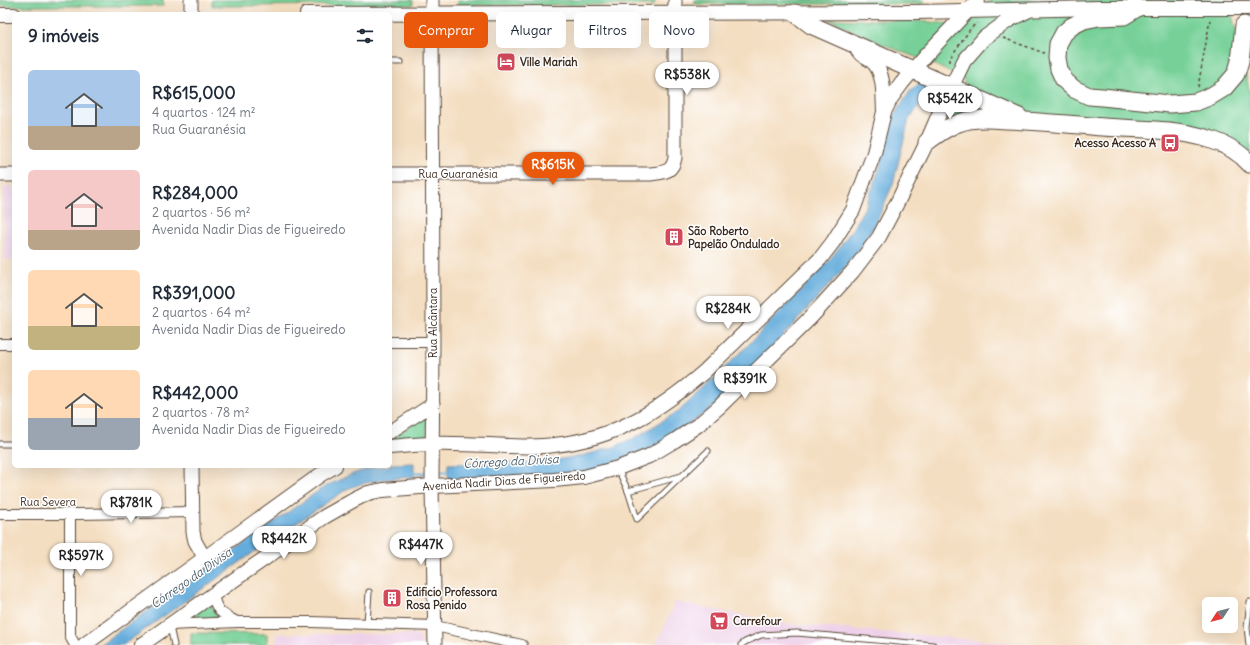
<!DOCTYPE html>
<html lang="pt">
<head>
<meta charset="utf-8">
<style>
  body { margin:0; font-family:Delius,sans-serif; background:#f2f2f3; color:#1f2937; height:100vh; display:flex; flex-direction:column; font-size:15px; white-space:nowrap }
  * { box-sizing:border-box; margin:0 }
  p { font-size:13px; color:#747a83 }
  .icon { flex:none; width:22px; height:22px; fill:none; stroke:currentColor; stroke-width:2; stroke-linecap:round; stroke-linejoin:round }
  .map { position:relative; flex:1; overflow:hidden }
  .details { position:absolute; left:12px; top:12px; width:380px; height:456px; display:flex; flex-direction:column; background:#fff; border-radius:6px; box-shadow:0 4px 16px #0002 }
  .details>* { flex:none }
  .guide { position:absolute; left:404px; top:12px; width:380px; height:36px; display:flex; gap:8px }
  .needle { width:26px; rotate:234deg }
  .fabs { position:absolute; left:1202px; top:597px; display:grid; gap:8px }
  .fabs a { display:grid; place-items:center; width:36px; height:36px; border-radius:6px; background:#fff; box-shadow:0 4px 16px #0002; font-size:20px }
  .price { position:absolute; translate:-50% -34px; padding:0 9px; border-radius:14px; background:#fff; color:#222; font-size:13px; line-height:26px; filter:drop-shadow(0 1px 2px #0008) }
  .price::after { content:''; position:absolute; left:50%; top:24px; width:12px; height:9px; margin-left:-6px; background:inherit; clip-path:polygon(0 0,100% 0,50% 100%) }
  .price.selected { background:#ea580c; color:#fff }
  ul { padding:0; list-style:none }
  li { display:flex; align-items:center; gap:12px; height:100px; padding:0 16px }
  li span { display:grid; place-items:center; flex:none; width:112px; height:80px; border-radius:6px; color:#555 }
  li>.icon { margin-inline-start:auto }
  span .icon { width:48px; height:48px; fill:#fffc; stroke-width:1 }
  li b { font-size:17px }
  h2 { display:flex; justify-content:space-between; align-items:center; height:48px; padding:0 16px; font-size:17px }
  .tag { padding:0 14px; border-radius:6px; background:#fff; box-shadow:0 4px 16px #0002; font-size:14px; line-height:36px }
  .tag.selected { background:#ea580c; color:#fff }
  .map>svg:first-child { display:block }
  .built { fill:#eed0e8 }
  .green { fill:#76d097; stroke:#587d5a }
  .water { fill:#64acdb; stroke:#506b7c }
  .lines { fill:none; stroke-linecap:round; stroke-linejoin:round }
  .stream { stroke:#64acdb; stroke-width:3 }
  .service-casing { stroke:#574536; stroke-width:7 }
  .minor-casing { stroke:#574536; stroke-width:12 }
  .tertiary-casing { stroke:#574536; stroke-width:15 }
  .secondary-casing { stroke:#574536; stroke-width:16 }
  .trunk-casing { stroke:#574536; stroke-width:19 }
  .path { stroke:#574536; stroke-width:1.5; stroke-dasharray:3 3; stroke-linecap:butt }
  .service { stroke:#fff; stroke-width:5 }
  .minor { stroke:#fff; stroke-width:10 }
  .tertiary { stroke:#fff; stroke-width:13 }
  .secondary { stroke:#fff; stroke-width:14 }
  .trunk { stroke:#fff; stroke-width:17 }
  .secondary-bridge-casing { stroke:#574536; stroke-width:16; stroke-linecap:butt }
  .secondary-bridge { stroke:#fff; stroke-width:14 }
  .labels { text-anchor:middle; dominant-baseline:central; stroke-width:3; stroke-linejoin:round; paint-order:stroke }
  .poi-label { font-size:11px; font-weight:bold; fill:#3b2a1e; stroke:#fff; text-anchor:start }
  .street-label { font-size:11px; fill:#3b2a1e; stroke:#fff }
  .water-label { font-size:12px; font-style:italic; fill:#4b5e6a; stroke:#fff }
</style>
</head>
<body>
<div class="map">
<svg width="1250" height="645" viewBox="0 0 1250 645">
  <rect width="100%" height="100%" fill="#fff"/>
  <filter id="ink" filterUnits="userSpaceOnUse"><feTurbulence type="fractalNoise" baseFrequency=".025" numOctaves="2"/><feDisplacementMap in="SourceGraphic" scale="8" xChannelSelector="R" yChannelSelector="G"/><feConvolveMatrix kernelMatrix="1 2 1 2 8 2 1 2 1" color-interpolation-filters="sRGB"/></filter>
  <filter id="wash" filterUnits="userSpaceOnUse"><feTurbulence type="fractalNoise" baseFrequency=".012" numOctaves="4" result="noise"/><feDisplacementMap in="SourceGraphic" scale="16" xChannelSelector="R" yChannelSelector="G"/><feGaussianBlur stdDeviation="0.9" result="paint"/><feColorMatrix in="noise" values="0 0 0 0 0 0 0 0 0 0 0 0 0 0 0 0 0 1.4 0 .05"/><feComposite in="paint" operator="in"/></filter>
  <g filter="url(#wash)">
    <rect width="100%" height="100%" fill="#f4dec1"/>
    <g class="built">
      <rect x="4" y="186" width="10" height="74"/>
      <path d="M675 602 787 624 1037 645H656Z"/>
      <path d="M276 634H416L421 639V645H276Z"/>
    </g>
    <g class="green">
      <rect x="0" y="0" width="163" height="6"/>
      <path d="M212 0H413V5L212 6Z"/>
      <path d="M458 0H654L655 5H458Z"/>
      <rect x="695" y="0" width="229" height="4"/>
      <path d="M989 0H1228L1235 27 1250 93V167L1221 140 954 119 945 120 965 80 933 64 882 44 828 19 916 21 968 25Z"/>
      <path d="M427 414V437L390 441V440Z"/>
      <path d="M210 602 217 617 187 620Z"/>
      <path d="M191 633 267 634V645H191Z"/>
    </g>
    <g class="water">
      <path d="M921 82C926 84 931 89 932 95L921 104 909 119 893 184 876 223 856 255 783 336 715 406 658 446 580 475 448 479V464L540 462 581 456 614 447 638 436 680 410 702 390 750 343 828 262 852 230 866 205 880 167 886 143 889 127 893 116 911 90Z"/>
      <path d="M414 463V477L386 479 361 484 347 489 280 534 123 645H99L321 489C342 478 366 466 390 466V464H392Z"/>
    </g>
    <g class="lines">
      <g class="stream">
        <path d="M436 472H452"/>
        <path d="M410 473H428"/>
      </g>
    </g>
  </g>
  <g filter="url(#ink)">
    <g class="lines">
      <defs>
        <g id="service">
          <path d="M390 62H400"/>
          <path d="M0 444H14"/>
          <path d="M618 469 628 491 637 519 708 451"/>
          <path d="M628 491 681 476"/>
          <path d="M367 624 369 592"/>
          <path d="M170 627 174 645"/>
          <path d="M741 645 745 642 761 635 797 633 933 645"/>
          <path d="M1249 645 1247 627 1250 602"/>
        </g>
        <g id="minor">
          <path d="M390 342H433"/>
          <path d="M0 344H14"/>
          <path d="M0 514H79L192 512"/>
          <path d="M70 514V636L75 645"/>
          <path d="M213 593C215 611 222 614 237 622"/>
          <path d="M169 625 237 622H311L435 626 522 645"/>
        </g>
        <g id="tertiary">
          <path d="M191 0V14"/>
          <path d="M432 0 433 342 432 486 435 645"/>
          <path d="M390 174H651C664 172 672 173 675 158V0"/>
          <path d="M0 175H14"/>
          <path d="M390 432 433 404"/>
          <path d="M192 466 193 532 195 541 204 557"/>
        </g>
        <g id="secondary">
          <path d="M307 14 916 12 1100 8H1204"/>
          <path d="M0 15H14"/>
          <path d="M856 47C862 59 866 55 874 63 885 75 883 97 884 111"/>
          <path d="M390 447C404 446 418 444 433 444 452 443 471 445 490 445 511 446 534 448 554 445 615 439 660 410 705 371L820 259 833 242 853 210 874 153 884 112 891 98 902 83 925 56 978 0"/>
          <path d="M84 645 320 475 335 466"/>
          <path d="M141 645 324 517 352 501 368 493 383 490 432 486 554 480 584 477 618 468 649 456 674 441 698 425 719 407 811 317 853 271 879 237 897 203 927 142 946 98 964 61 984 38 1009 20 1027 11"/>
        </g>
        <g id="trunk">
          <path d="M1137 8 1124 16 1099 17 1084 20 1072 26 1064 33 1058 44 1057 58 1059 69 1064 80 1074 89 1089 96 1102 97 1170 104 1196 102 1211 96 1224 88 1236 74 1240 61 1244 25"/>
          <path d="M795 13 811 25 1019 117"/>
          <path d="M927 142C940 132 953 123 970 120 982 118 994 119 1006 120 1035 121 1063 124 1091 126 1132 130 1169 127 1209 139 1225 144 1239 151 1250 164"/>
        </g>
      </defs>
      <use href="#service" class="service-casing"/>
      <use href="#minor" class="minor-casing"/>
      <use href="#tertiary" class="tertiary-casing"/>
      <use href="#secondary" class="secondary-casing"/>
      <use href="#trunk" class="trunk-casing"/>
      <g class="path">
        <path d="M1003 38 1044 53"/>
        <path d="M950 62V58L971 28 977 23"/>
        <path d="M1198 87 1210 20"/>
      </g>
      <use href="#service" class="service"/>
      <use href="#minor" class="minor"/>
      <use href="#tertiary" class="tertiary"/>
      <use href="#secondary" class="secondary"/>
      <use href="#trunk" class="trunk"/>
      <defs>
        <path id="secondary-bridge" d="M1204 8H1250"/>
      </defs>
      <use href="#secondary-bridge" class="secondary-bridge-casing"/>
      <use href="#secondary-bridge" class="secondary-bridge"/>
    </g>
  </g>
  <defs>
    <symbol id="hotel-square" viewBox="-11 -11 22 22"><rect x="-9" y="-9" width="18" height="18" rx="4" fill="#d1495b" stroke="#fff"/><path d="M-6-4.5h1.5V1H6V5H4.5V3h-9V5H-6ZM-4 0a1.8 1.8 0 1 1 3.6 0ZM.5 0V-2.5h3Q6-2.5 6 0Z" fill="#fff"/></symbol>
    <symbol id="bus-square" viewBox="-11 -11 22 22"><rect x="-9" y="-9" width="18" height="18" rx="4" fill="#d1495b" stroke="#fff"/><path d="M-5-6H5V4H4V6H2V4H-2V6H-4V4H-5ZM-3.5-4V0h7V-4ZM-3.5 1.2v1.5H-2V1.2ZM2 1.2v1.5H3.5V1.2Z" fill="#fff"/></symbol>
    <symbol id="building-square" viewBox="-11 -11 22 22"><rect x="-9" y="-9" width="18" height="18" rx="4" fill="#d1495b" stroke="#fff"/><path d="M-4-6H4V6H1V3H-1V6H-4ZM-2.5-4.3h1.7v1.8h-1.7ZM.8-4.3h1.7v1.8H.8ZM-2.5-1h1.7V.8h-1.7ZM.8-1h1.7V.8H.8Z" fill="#fff"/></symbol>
    <symbol id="supermarket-square" viewBox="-11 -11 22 22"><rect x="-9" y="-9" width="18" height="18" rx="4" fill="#d1495b" stroke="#fff"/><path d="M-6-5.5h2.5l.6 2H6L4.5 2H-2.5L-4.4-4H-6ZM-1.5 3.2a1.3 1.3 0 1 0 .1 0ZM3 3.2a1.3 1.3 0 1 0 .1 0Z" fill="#fff"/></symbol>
  </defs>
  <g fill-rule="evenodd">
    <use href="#hotel-square" x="495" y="51" width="22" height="22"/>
    <use href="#bus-square" x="1159" y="132" width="22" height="22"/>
    <use href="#building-square" x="663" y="226" width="22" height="22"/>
    <use href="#building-square" x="381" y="587" width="22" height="22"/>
    <use href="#supermarket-square" x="708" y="610" width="22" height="22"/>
  </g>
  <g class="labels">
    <g class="poi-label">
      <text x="520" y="62">Ville Mariah</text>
      <text x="1156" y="143" text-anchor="end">Acesso Acesso A</text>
      <text x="688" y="231">São Roberto<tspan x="688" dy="13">Papelão Ondulado</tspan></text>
      <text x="406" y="592">Edificio Professora<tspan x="406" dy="13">Rosa Penido</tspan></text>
      <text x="733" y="621">Carrefour</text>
    </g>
    <g class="street-label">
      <text x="458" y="174">Rua Guaranésia</text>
      <text transform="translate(433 323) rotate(-90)">Rua Alcântara</text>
      <text transform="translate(504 481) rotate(-4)">Avenida Nadir Dias de Figueiredo</text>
      <text x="48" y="502">Rua Severa</text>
    </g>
    <g class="water-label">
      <text transform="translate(511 461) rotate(-3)">Córrego da Divisa</text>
      <text transform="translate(191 578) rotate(-35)">Córrego da Divisa</text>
    </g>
  </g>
</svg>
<div class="fabs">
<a><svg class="needle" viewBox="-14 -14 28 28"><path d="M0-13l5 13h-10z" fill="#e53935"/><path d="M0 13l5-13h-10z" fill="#747a83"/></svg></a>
</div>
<b class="price" style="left:687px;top:96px">R$538K</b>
<b class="price" style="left:950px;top:120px">R$542K</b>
<b class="price selected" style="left:553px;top:186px">R$615K</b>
<b class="price" style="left:728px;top:330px">R$284K</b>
<b class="price" style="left:745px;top:400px">R$391K</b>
<b class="price" style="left:131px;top:524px">R$781K</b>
<b class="price" style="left:284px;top:560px">R$442K</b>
<b class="price" style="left:421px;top:566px">R$447K</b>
<b class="price" style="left:81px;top:577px">R$597K</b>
<div class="guide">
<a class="tag selected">Comprar</a>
<a class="tag">Alugar</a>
<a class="tag">Filtros</a>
<a class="tag">Novo</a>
</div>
<section class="details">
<h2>9 imóveis<svg class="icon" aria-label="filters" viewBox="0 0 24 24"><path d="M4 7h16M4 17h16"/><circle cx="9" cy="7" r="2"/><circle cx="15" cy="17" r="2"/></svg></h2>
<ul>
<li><span style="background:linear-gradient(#a9c7e8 70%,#b9a48a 0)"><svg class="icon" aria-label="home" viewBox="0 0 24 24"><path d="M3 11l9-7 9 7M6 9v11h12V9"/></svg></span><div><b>R$615,000</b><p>4 quartos · 124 m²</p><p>Rua Guaranésia</p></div></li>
<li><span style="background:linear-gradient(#f6c9c9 75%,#b9a48a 0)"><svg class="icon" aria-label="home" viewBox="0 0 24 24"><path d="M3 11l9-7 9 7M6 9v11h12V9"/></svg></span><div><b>R$284,000</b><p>2 quartos · 56 m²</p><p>Avenida Nadir Dias de Figueiredo</p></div></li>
<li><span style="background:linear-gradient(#ffd9b3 70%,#c2b280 0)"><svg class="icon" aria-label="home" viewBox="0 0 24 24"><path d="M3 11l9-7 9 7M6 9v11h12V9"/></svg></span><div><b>R$391,000</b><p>2 quartos · 64 m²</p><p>Avenida Nadir Dias de Figueiredo</p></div></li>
<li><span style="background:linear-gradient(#ffd9b3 60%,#9aa5b1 0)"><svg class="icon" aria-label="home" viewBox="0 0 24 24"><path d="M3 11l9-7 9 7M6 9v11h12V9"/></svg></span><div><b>R$442,000</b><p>2 quartos · 78 m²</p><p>Avenida Nadir Dias de Figueiredo</p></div></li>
</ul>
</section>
</div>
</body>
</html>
